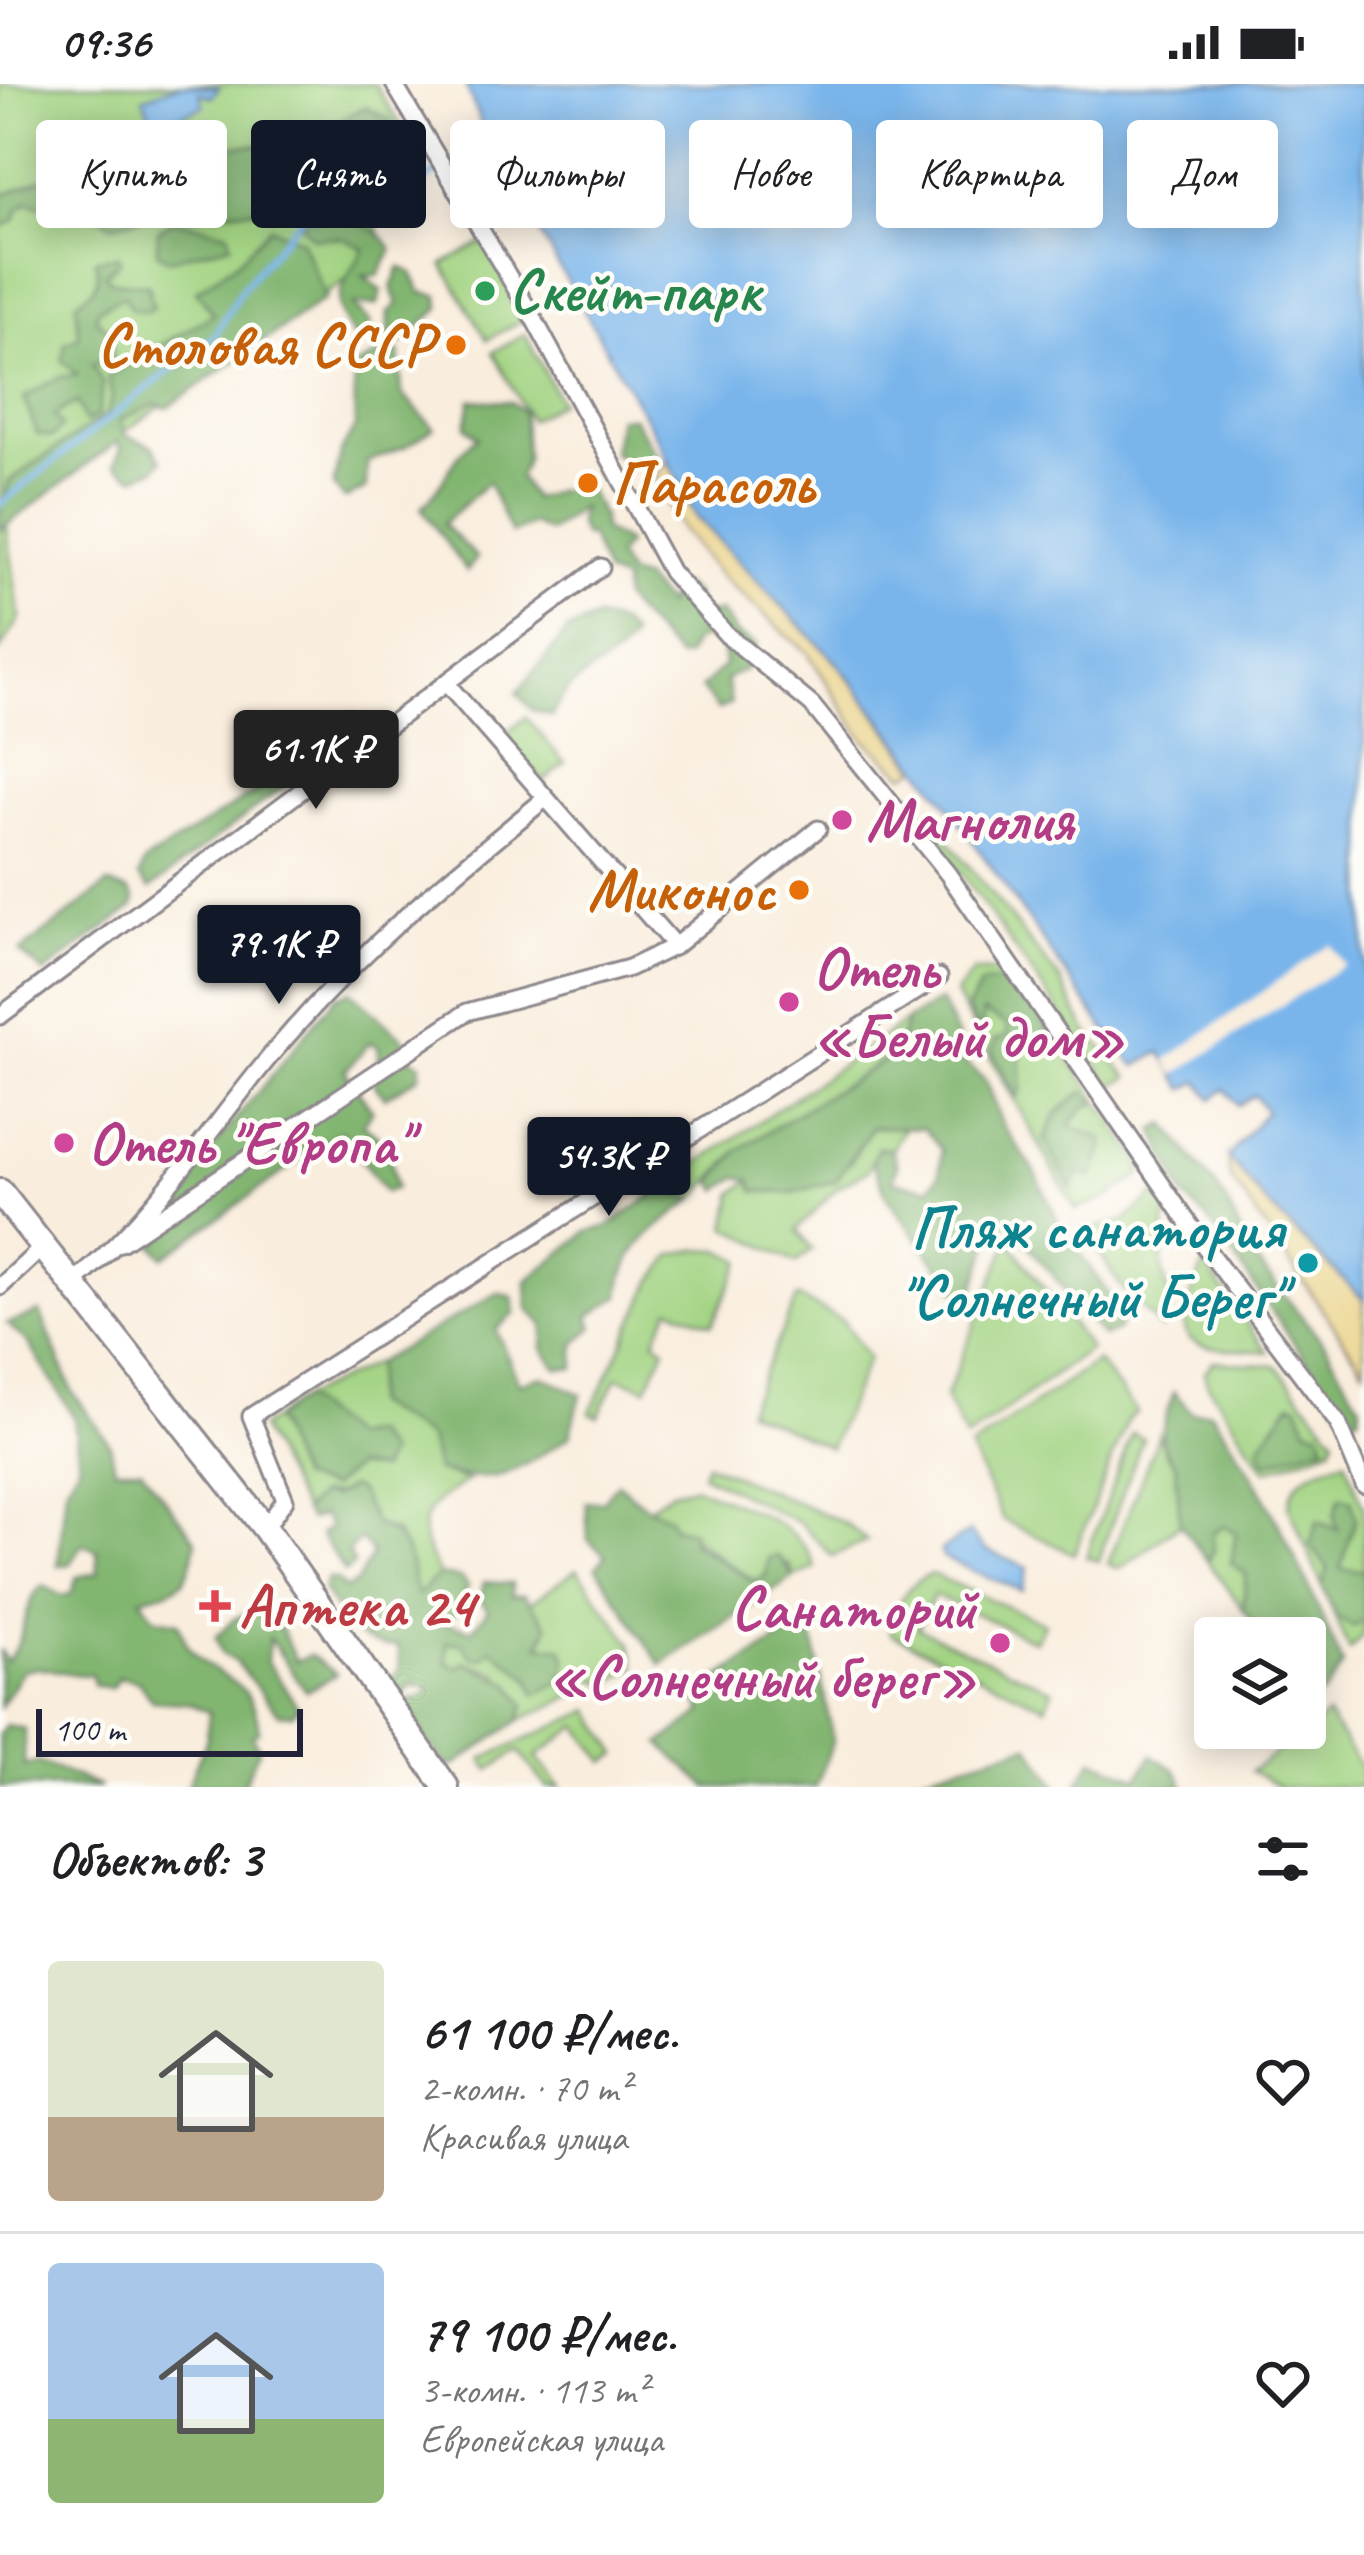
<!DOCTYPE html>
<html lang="ru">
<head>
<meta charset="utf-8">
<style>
  body { margin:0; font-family:Caveat,sans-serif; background:#f2f2f2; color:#202124; height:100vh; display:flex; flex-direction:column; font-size:45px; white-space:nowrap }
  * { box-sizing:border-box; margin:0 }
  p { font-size:39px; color:#757577 }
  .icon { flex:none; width:66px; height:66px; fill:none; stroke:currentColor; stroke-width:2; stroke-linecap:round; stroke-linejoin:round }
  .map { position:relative; height:1703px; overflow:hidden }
  .side { display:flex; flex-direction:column; background:#fff; flex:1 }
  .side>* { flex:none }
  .guide { position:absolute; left:36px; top:36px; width:1293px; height:108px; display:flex; gap:24px }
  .fabs { position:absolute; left:1194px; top:1533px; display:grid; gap:24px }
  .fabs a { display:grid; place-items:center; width:132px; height:132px; border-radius:12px; background:#fff; box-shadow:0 6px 30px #0003; font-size:60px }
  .scale { position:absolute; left:36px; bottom:30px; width:267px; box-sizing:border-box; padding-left:12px; border:6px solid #22223b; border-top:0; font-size:33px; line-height:42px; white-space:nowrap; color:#22223b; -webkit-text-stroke:9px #fdfcf7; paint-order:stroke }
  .price { position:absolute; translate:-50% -102px; padding:0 27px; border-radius:12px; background:#111827; color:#fff; font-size:39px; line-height:78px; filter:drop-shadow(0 3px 6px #0008) }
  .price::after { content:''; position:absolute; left:50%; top:72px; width:36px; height:27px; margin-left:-18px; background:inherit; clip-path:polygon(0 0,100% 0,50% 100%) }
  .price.active { background:#222; color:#fff }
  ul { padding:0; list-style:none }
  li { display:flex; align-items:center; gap:36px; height:300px; padding:0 48px }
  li+li { border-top:3px solid #e0e0e0 }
  li span { display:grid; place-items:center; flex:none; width:336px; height:240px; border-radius:12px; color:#555 }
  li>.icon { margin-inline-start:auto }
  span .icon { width:144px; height:144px; fill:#fffc; stroke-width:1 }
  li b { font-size:51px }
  h2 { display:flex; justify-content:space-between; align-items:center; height:144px; padding:0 48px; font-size:51px }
  .chip { padding:0 42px; border-radius:12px; background:#fff; box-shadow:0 6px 30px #0003; font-size:42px; line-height:108px }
  .chip.active { background:#111827; color:#fff }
  .status { display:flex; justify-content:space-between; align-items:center; height:84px; padding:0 60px; background:#fff; direction:ltr }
  .status svg { height:33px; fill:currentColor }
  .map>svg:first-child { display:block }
  .green { fill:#a2d382; stroke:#627a5e; stroke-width:3 }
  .forest { fill:#81b570; stroke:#526c56; stroke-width:3 }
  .sand { fill:#eeda9e; stroke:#887e6c; stroke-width:3 }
  .water { fill:#79b5eb; stroke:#4e6c93; stroke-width:3 }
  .pier { fill:#f9eddd }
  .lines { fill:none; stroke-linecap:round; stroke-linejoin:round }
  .stream { stroke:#79b5eb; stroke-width:6 }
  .street-casing { stroke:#8e888c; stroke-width:21 }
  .primary-casing { stroke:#8e888c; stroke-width:30 }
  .street { stroke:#fff; stroke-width:15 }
  .primary { stroke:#fff; stroke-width:24 }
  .leisure-dot { fill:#2e9e5b; stroke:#fdfcf7; stroke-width:4.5 }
  .food-dot { fill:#e8710a; stroke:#fdfcf7; stroke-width:4.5 }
  .hotel-dot { fill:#d1479c; stroke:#fdfcf7; stroke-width:4.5 }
  .culture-dot { fill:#0f9aa8; stroke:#fdfcf7; stroke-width:4.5 }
  .health-dot { fill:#e0444e; stroke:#fdfcf7; stroke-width:4.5 }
  .labels { text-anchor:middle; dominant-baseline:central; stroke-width:9; stroke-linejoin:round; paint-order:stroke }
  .leisure-label { font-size:60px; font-weight:bold; fill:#27864d; stroke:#fdfcf7; text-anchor:start }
  .food-label { font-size:60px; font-weight:bold; fill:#c56008; stroke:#fdfcf7; text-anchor:end }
  .hotel-label { font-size:60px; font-weight:bold; fill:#b23c85; stroke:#fdfcf7; text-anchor:start }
  .culture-label { font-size:60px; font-weight:bold; fill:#0d838f; stroke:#fdfcf7; text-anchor:end }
  .health-label { font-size:60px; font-weight:bold; fill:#be3a42; stroke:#fdfcf7; text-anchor:start }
</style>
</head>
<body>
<div class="status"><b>09:36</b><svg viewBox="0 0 49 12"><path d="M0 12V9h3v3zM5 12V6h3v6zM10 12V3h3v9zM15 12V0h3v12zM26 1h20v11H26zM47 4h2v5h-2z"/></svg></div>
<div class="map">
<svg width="1364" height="1703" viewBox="0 0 1364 1703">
  <rect width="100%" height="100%" fill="#fdfcf7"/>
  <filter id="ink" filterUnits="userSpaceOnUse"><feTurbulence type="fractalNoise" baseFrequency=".00833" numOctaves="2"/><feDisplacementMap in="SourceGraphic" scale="24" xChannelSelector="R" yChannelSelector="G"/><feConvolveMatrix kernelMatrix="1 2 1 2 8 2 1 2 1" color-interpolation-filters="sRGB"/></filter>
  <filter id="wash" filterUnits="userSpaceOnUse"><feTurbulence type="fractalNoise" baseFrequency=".004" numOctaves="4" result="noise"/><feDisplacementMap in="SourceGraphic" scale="48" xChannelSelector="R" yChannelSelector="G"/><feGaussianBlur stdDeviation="2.7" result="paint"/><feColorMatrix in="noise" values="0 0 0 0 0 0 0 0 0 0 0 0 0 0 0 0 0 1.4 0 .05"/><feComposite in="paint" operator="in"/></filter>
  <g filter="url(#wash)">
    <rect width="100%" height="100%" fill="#f9eddd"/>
    <g class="green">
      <path d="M0 0H375L422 76 371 116 384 170 5 429 20 534 0 567Z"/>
      <path d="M484 158 528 233 487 256 443 180Z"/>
      <path d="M525 250 560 318 530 336 493 268Z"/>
      <path d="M526 633 565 679 543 698 503 652Z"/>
      <path d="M940 746 1061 897 1086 946 1129 993 1112 1002 934 751Z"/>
      <path d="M1010 887 1138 1075 1143 1090 1106 1115 1076 1126 955 911 973 888Z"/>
      <path d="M907 936 896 968 739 1066 693 1116 665 1102Z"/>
      <path d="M872 1042 904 1044 892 1066 879 1063 868 1086 837 1104 797 1146 812 1166 796 1179 727 1143 734 1109 751 1096 850 1079Z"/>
      <path d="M1157 1109 1167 1121 1162 1186 1172 1223 1161 1245 1120 1201 1085 1146 1125 1137Z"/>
      <path d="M1009 1157 1090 1265 966 1355 945 1314Z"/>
      <path d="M697 1165 720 1166 742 1177 712 1240 670 1224 655 1257 665 1264 647 1304 617 1293 598 1332 590 1329 652 1198 673 1171Z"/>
      <path d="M1204 1180 1268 1268C1183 1262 1166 1268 1204 1180Z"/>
      <path d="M797 1213 843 1237 868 1274 830 1364 747 1326Z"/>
      <path d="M1097 1277 1137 1328 1128 1335 1074 1470 1003 1436 970 1365Z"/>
      <path d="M1213 1277 1277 1282 1335 1354 1331 1363 1266 1387 1207 1299 1204 1289Z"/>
      <path d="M376 1279 372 1320 429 1354 436 1386 468 1397C419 1425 412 1441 439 1491L417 1512 396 1448 375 1441 359 1409 319 1411 303 1427 260 1344 302 1314Z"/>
      <path d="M1132 1349 1143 1354 1098 1477 1086 1473Z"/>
      <path d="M1159 1350 1165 1369 1176 1381 1180 1440 1120 1485 1108 1480Z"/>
      <path d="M1345 1375 1364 1423V1551L1349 1566 1289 1423C1292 1389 1317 1386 1345 1375Z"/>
      <path d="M706 1379 845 1439 867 1457 832 1472 801 1440 702 1390Z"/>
      <path d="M694 1402C733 1420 804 1438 815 1484L794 1493 789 1480 756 1498 648 1424 672 1407Z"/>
      <path d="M1224 1441 1236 1449 1246 1490 1243 1525 1208 1478 1214 1466 1212 1449Z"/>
      <path d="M577 1485 631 1559 636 1584 607 1600 587 1593 578 1610 520 1636 525 1621 496 1588 465 1578 458 1584 446 1579 447 1559H462L471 1572 482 1575 492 1565 530 1594 548 1542 530 1519Z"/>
      <path d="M932 1490 1044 1539 1035 1557 934 1511 918 1544 1053 1606 1046 1623 891 1550C887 1527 910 1496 932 1490Z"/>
      <path d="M591 1626 618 1670 605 1678 578 1642 536 1673 560 1703H547L518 1667 490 1686 483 1675Z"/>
      <path d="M1327 1632 1360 1682 1364 1703H1281L1251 1687Z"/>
    </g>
    <g class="forest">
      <path d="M365 23 391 37 390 58 375 69 368 94 345 90C290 140 253 117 190 133L168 116 169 101 224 62 290 61Z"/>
      <path d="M66 85 106 107 154 103 162 113 153 131 111 141 72 110 62 117 61 129 28 118 18 126 15 137 0 143V112Z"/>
      <path d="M331 133C354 136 382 144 392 166L378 192H363L382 207 377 221H353L370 238 369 256 358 258C323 215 342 207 364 165L342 153 313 154 298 138Z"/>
      <path d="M173 136 228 148 231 160 168 176 157 169 158 147Z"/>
      <path d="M270 143 301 156 326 214 167 324 156 320 120 336 125 351 153 362 162 376 155 385 134 393 115 381 121 364 117 358 0 446V415H5L9 397 106 331 112 314 108 292 214 230 196 207 236 179Z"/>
      <path d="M118 172 120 177 105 190 111 197 148 201 153 223 146 228 131 225 124 212 98 225 96 235 111 247 113 275 92 280 103 300 98 331 85 338 77 318 54 331 62 342 53 353 37 350 24 314 59 293 77 291 62 276 65 260 79 253 76 218C93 208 103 196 95 176Z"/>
      <path d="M400 183 412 189 421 208 439 212 440 224 400 259 389 255V228L398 220 392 204Z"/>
      <path d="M383 268H399L402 310 434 344 407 362 367 378 366 404 345 415 333 402 342 366 355 343 354 284Z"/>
      <path d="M471 316 511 318 523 327 526 375 519 393 533 415 583 398 602 432 603 446 627 459 617 473 629 492 643 495 667 521 673 502H685L695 510 696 529 721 528 736 550 756 561 746 585 726 595 731 619 718 626 701 604 724 582 722 565 707 552 693 559 687 572 678 574 623 516V497L606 491 590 452H583L578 439 581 424 549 448 532 440 511 450 488 398 443 440 477 474 467 487 421 424C446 402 449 373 478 353L466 343Z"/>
      <path d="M618 333H633L659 376 651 389 613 369Z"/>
      <path d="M597 534 620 540 632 552C614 587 573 582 552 632L532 626 517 609 567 547Z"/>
      <path d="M354 630 364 641 150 805 139 793 145 778 278 693Z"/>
      <path d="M108 800 129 807 135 816 132 824 44 889 20 868Z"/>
      <path d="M995 898 1019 903 1048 943 1037 962 1026 949 1020 953 1021 1006 1016 1013 992 968 995 956 1007 952V941L983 928V953L967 925 981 901Z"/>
      <path d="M350 907 407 958 406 971 420 979 419 992 385 1013 375 1001 379 963 370 958 345 987 372 1026 363 1040 388 1060 396 1104 385 1108 341 1047 164 1173 152 1160 165 1123 336 912Z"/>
      <path d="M940 917 958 954 957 972 985 996 1002 1040 1034 1086 1060 1141 1124 1232 1118 1246 1103 1253 1012 1141 1004 1139 993 1149 972 1212 962 1213 888 1115 872 1076 879 1063 892 1066 897 1081 893 1097 929 1104 939 1091 942 1066 924 1044 872 1043 836 1097 791 1109 754 1107 751 1096 738 1093 719 1106 713 1097 739 1066 896 969 907 936Z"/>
      <path d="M1083 1008 1097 1019 1085 1023 1069 1042 1101 1054 1105 1061 1092 1093 1077 1090 1072 1105 1044 1056 1057 1029Z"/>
      <path d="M1166 1040 1224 1113 1251 1171 1326 1262 1360 1320 1359 1332 1348 1336 1208 1136 1184 1113 1154 1046Z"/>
      <path d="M665 1102 693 1116C656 1145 624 1162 620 1212L589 1232 594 1243 575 1260V1284H557L543 1265 544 1241 528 1224 527 1197 587 1148 609 1142Z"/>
      <path d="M498 1209 513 1213 515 1229 496 1246 519 1299 542 1292 581 1310 570 1352C519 1385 498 1406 436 1386L429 1354 372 1320 376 1279Z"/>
      <path d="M40 1228 72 1307 110 1360 115 1384H141L196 1456C189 1501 183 1504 141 1514L154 1533 178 1538C182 1546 185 1560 191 1566 219 1600 254 1591 259 1647L252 1652 259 1665 242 1703H187L207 1654 209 1628 188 1619 152 1617 138 1597 119 1593 111 1604 94 1601 91 1590C66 1594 49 1579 23 1586L0 1623V1565L6 1577C29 1555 20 1521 43 1501L61 1512 71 1510 77 1493 98 1489 97 1467 83 1460 70 1480 58 1482 66 1402 79 1380 74 1333 29 1260 7 1240Z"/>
      <path d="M1174 1308 1192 1329 1210 1327C1268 1405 1304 1492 1343 1581L1324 1610 1310 1616 1305 1609V1554H1264L1243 1525 1246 1490 1231 1479 1236 1449 1224 1441 1212 1449 1214 1466 1208 1478 1180 1440 1176 1381C1153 1357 1164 1337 1174 1308Z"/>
      <path d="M302 1314 350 1353 371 1349 388 1370 380 1386 355 1383 330 1404 299 1395 274 1335Z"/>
      <path d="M1291 1318 1299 1321 1307 1343 1320 1346 1325 1360 1266 1379 1259 1362Z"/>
      <path d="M617 1399 648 1424 669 1432 673 1443 692 1447V1459L755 1498 766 1491 768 1474 778 1472 794 1493 661 1581 596 1483 606 1472 588 1456 586 1418 603 1417Z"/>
      <path d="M350 1403 359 1408 375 1440C410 1452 409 1478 417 1511L439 1491 461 1494 468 1502 460 1526 443 1539 472 1546 488 1526 480 1516 484 1498 512 1500V1512L524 1511 548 1542 539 1561 562 1564 567 1577 561 1598 535 1610 530 1594 492 1565 483 1575 471 1572 462 1559H447V1579L458 1583 465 1578 511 1600 525 1621 520 1636 453 1682 443 1678 405 1628 408 1617 429 1610V1604L412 1599 408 1608 392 1607 388 1597 400 1585 398 1562C358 1566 342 1535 323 1505L327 1495H336L345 1505 357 1498 372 1470 361 1455 348 1468 354 1481 345 1488 320 1451 330 1443 322 1431 309 1436 303 1427 319 1411 332 1413Z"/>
      <path d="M1340 1413 1352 1416 1356 1435 1340 1485 1364 1487V1537L1353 1543 1336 1533 1322 1501 1328 1484 1310 1461 1317 1437 1338 1446 1334 1433Z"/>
      <path d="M254 1527 277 1537 296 1577 310 1571 337 1590 306 1607 269 1554 267 1578 298 1623 293 1630H279L236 1578 222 1570 216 1553 234 1535Z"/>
      <path d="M805 1540 814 1557 833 1657 816 1703H708L660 1660 703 1628 693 1610Z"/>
      <path d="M6 1641 25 1645 24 1682 38 1678 101 1703H0V1650Z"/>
      <path d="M1029 1661 1058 1703H905L909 1695Z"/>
      <path d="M1152 1671 1176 1686 1185 1703 1078 1700 1093 1675 1138 1694Z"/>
    </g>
    <g class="sand">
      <path d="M667 375 695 432 839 581 917 684 905 691 863 654 808 569 719 491 683 447 655 397Z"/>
      <path d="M1228 1073 1265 1118 1364 1216V1285L1230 1093Z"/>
    </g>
    <g class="water">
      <path d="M181 0 219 4 212 13 200 9 204 22 154 42 143 14Z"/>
      <path d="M465 0H1364V1216L1265 1118 1228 1073 1266 1027 1254 1011 1238 1021 1225 1005 1212 1015 1199 997 1185 1006 1161 968 1136 982 1116 961 942 713 839 581 695 432 656 352 492 66Z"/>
      <path d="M970 1448 984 1465 1028 1484 1022 1507 942 1474 941 1466Z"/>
    </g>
    <path class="pier" d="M1330 860 1344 881 1175 991 1166 976Z"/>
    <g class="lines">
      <path class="stream" d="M0 420 215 251 241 206 303 131 382 124 488 56"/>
    </g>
  </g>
  <g filter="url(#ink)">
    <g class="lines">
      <defs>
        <g id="street">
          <path d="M394 0 534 235 671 488 727 551 812 621 948 790 1205 1163 1338 1339 1364 1401"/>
          <path d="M446 599 675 862"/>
          <path d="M0 932 601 483"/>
          <path d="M121 1159 467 928 629 884 675 862 818 745"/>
          <path d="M72 1200C154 1134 210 1043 277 964 360 866 448 794 546 714"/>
          <path d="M0 1203 43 1163"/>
          <path d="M265 1444 285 1416 251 1332 939 893"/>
        </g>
        <path id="primary" d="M0 1108 265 1444 446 1703"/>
      </defs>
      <use href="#street" class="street-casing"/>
      <use href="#primary" class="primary-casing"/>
      <use href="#street" class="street"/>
      <use href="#primary" class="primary"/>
    </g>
  </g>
  <circle class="leisure-dot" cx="485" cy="207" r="12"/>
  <g class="food-dot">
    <circle cx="456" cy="261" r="12"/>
    <circle cx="588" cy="399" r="12"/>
    <circle cx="799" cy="806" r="12"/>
  </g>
  <g class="hotel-dot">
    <circle cx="842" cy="736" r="12"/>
    <circle cx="789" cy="918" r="12"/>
    <circle cx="64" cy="1059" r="12"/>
    <circle cx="1000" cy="1559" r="12"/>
  </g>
  <circle class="culture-dot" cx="1308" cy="1179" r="12"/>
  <path class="health-dot" d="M209 1504h12v12h12v12h-12v12h-12v-12h-12v-12h12z"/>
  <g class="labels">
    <g class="leisure-label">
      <text x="509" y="207">Скейт-парк</text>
    </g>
    <g class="food-label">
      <text x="432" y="261">Столовая СССР</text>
      <text x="612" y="399" text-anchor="start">Парасоль</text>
      <text x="775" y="806">Миконос</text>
    </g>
    <g class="hotel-label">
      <text x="866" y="736">Магнолия</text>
      <text x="813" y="884">Отель<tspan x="813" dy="69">«Белый дом»</tspan></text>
      <text x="88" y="1059">Отель "Европа"</text>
      <text x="976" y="1524" text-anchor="end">Санаторий<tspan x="976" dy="69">«Солнечный берег»</tspan></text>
    </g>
    <g class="culture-label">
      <text x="1284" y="1144">Пляж санатория<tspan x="1284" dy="69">"Солнечный Берег"</tspan></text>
    </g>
    <g class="health-label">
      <text x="239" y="1522">Аптека 24</text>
    </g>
  </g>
</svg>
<div class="fabs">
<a><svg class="icon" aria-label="layers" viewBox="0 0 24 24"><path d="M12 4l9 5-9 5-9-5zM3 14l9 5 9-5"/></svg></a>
</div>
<div class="scale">100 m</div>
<b class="price active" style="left:316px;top:728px">61.1K ₽</b>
<b class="price" style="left:279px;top:923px">79.1K ₽</b>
<b class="price" style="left:609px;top:1135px">54.3K ₽</b>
<div class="guide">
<a class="chip">Купить</a>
<a class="chip active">Снять</a>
<a class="chip">Фильтры</a>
<a class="chip">Новое</a>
<a class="chip">Квартира</a>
<a class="chip">Дом</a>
</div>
</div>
<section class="side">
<h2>Объектов: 3<svg class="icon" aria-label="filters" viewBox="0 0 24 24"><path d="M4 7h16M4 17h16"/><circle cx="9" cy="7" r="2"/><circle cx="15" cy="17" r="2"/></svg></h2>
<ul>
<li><span style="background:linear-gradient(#dfe7d0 65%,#b9a48a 0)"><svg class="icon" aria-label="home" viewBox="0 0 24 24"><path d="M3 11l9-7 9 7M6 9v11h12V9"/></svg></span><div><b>61 100 ₽/мес.</b><p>2-комн. · 70 m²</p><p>Красивая улица</p></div><svg class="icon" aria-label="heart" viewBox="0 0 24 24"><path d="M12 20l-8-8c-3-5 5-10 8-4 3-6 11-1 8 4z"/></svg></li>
<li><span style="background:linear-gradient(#a9c7e8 65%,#8fb573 0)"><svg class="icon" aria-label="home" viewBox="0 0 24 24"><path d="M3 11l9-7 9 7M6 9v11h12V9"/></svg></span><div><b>79 100 ₽/мес.</b><p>3-комн. · 113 m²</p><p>Европейская улица</p></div><svg class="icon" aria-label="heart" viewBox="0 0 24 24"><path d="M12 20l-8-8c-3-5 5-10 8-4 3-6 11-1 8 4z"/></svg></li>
</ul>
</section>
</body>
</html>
